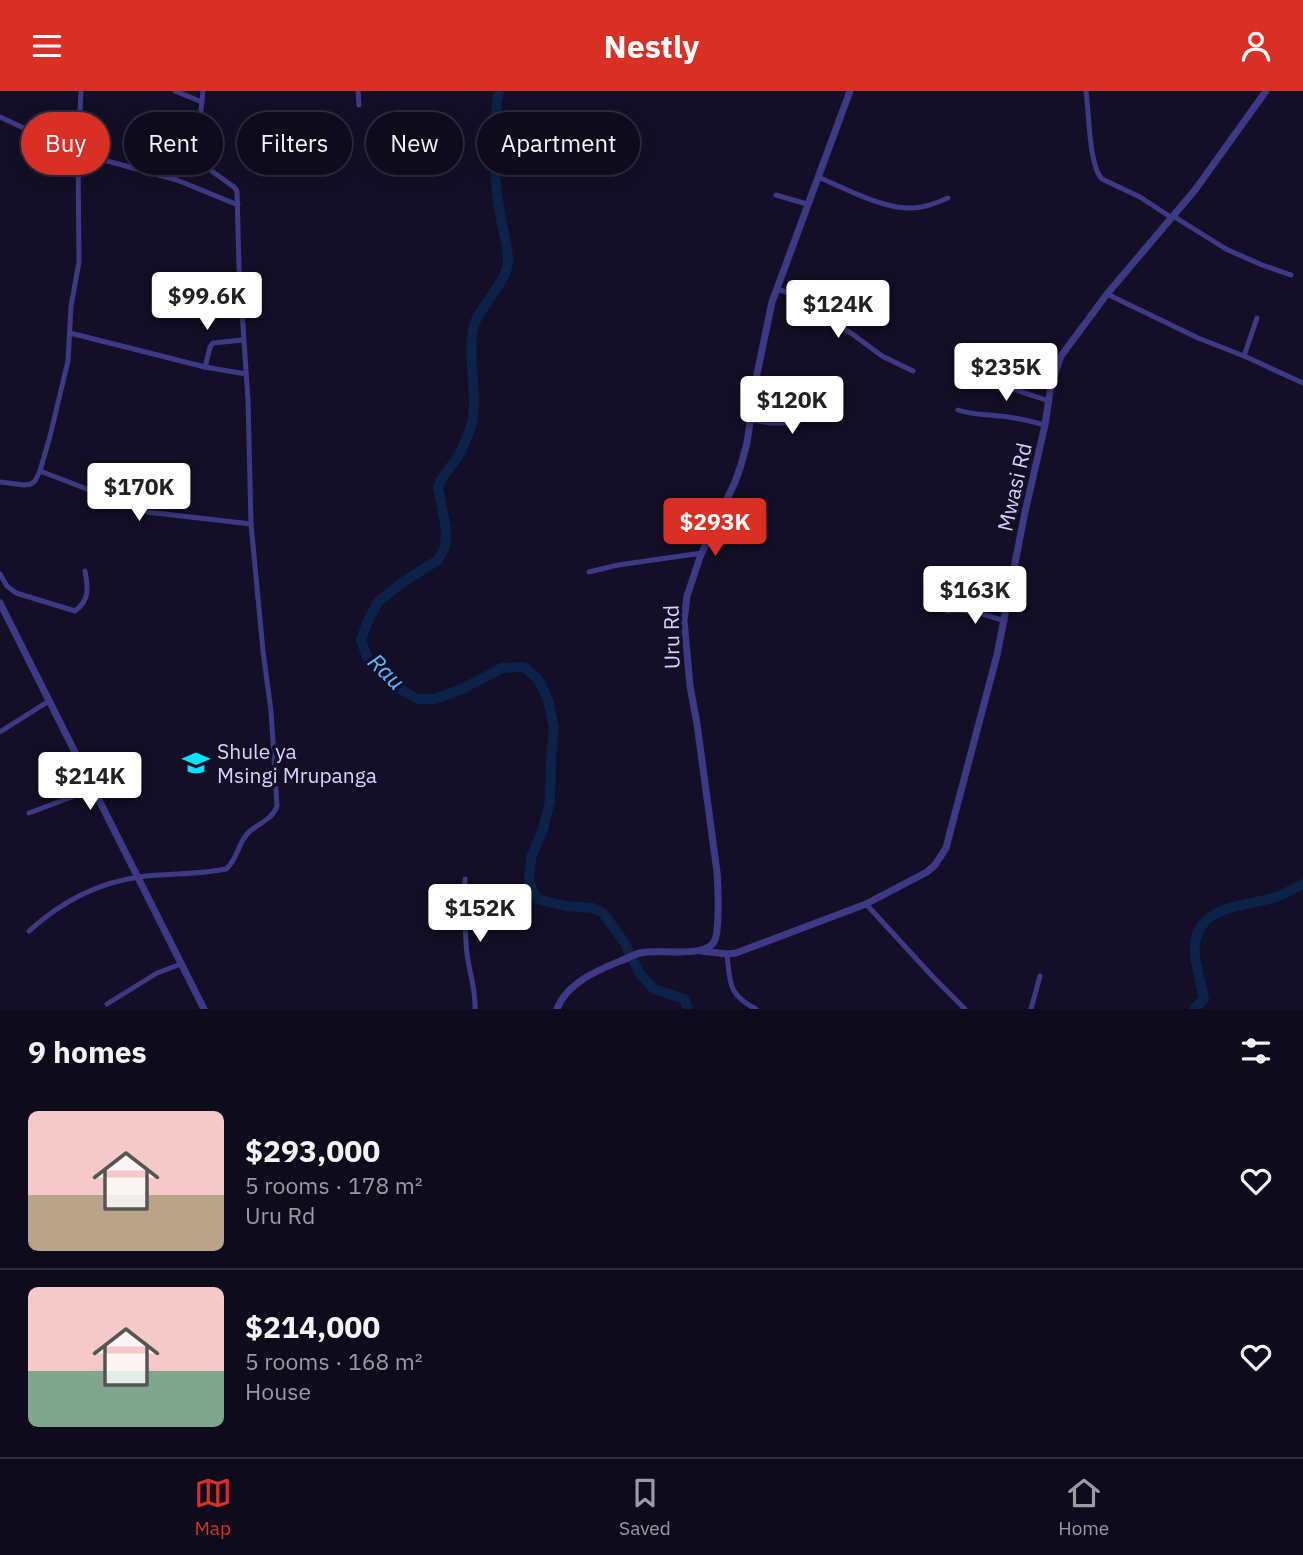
<!DOCTYPE html>
<html lang="en">
<head>
<meta charset="utf-8">
<style>
  body { margin:0; font-family:"IBM Plex Sans",sans-serif; background:#1c1929; color:#f1f3f6; height:100vh; display:flex; flex-direction:column; font-size:26px; white-space:nowrap }
  * { box-sizing:border-box; margin:0 }
  p { font-size:23px; color:#9b9ba3 }
  .icon { flex:none; width:38px; height:38px; fill:none; stroke:currentColor; stroke-width:2; stroke-linecap:round; stroke-linejoin:round }
  .map { position:relative; height:918px; overflow:hidden }
  .sheet { display:flex; flex-direction:column; background:#0e0b1c; flex:1 }
  .sheet>* { flex:none }
  .top-card { position:absolute; left:21px; top:21px; width:700px; height:63px; display:flex; gap:14px }
  .price { position:absolute; translate:-50% -60px; padding:0 16px; border-radius:7px; background:#fff; color:#222; font-size:23px; line-height:46px; filter:drop-shadow(0 2px 4px #0008) }
  .price::after { content:''; position:absolute; left:50%; top:42px; width:21px; height:16px; margin-left:-10px; background:inherit; clip-path:polygon(0 0,100% 0,50% 100%) }
  .price.on { background:#d93025; color:#fff }
  ul { padding:0; list-style:none }
  li { display:flex; align-items:center; gap:21px; height:175px; padding:0 28px }
  li+li { border-top:2px solid #2e2b3b }
  li span { display:grid; place-items:center; flex:none; width:196px; height:140px; border-radius:10px; color:#555 }
  li>.icon { margin-inline-start:auto }
  span .icon { width:84px; height:84px; fill:#fffc; stroke-width:1 }
  li b { font-size:30px }
  h2 { display:flex; justify-content:space-between; align-items:center; height:84px; padding:0 28px; font-size:30px }
  .chip { padding:0 24px; border-radius:32px; background:#0e0b1c; box-shadow:0 4px 18px #0003,0 0 0 2px #2e2b3b; font-size:24px; line-height:63px }
  .chip.on { background:#d93025; color:#fff }
  header { display:flex; justify-content:space-between; align-items:center; height:91px; padding:0 28px; background:#d93025; color:#fff; font-size:32px; font-weight:700 }
  .dock { display:flex; justify-content:space-around; align-items:center; height:98px; border-top:2px solid #2e2b3b; background:#0e0b1c; font-size:19px; color:#9b9ba3 }
  .dock a { display:grid; justify-items:center; gap:4px }
  .dock .on { color:#d93025 }
  .map>svg:first-child { display:block }
  .lines { fill:none; stroke-linecap:round; stroke-linejoin:round }
  .river { stroke:#0c2248; stroke-width:10 }
  .minor { stroke:#3d3a85; stroke-width:5 }
  .tertiary { stroke:#3d3a85; stroke-width:7 }
  .labels { text-anchor:middle; dominant-baseline:central; stroke-width:7; stroke-linejoin:round; paint-order:stroke }
  .street-label { font-size:21px; fill:#d9d4ff; stroke:#130f26 }
  .poi-label { font-size:21px; fill:#d9d4ff; stroke:#130f26; text-anchor:start }
  .water-label { font-size:23px; font-style:italic; fill:#62b6ff; stroke:#130f26 }
</style>
</head>
<body>
<header><svg class="icon" aria-label="menu" viewBox="0 0 24 24"><path d="M4 6h16M4 12h16M4 18h16"/></svg>Nestly<svg class="icon" aria-label="person" viewBox="0 0 24 24"><circle cx="12" cy="8" r="4"/><path d="M4 21q1-7 8-7t8 7"/></svg></header>
<div class="map">
<svg width="1303" height="918" viewBox="0 0 1303 918">
  <rect width="100%" height="100%" fill="#130f26"/>
  <g class="lines">
    <g class="river">
      <path d="M499 0C492 32 494 90 500 122 502 138 508 153 508 169 509 187 484 212 476 229 464 258 480 305 471 335 468 345 463 356 458 365 452 375 442 384 438 396L446 438 445 456 438 469 403 491 378 511 367 532 361 549 367 566 402 599 418 608H435L462 598 502 577 524 576 538 588 548 609 554 637 551 667 550 710 543 738 531 767 529 791 537 808 566 815 593 817 603 822 624 851 640 883 654 898 684 908 688 918"/>
      <path d="M1194 918 1204 908C1201 893 1197 879 1195 865 1190 816 1239 816 1273 807 1283 804 1293 798 1303 793"/>
    </g>
    <g class="minor">
      <path d="M175 0 202 11"/>
      <path d="M358 0 359 14"/>
      <path d="M1086 0C1089 21 1089 75 1102 88L1140 106 1172 127"/>
      <path d="M0 26 78 62 177 89 238 114"/>
      <path d="M818 86C844 97 882 118 911 117 924 117 936 112 948 107"/>
      <path d="M776 104 807 113"/>
      <path d="M1173 125 1226 158 1262 174 1291 184"/>
      <path d="M776 198 820 210 823 214V225L851 242 882 265 913 280"/>
      <path d="M1107 203 1198 247 1244 265 1303 292"/>
      <path d="M70 242 205 276 246 283"/>
      <path d="M1244 265 1257 227"/>
      <path d="M205 276 210 256 213 252 243 249"/>
      <path d="M980 287 1049 310"/>
      <path d="M958 319C972 324 985 323 999 325 1015 326 1030 330 1045 334"/>
      <path d="M751 329 771 332H783L810 327 835 326"/>
      <path d="M40 380 147 421 251 433"/>
      <path d="M0 391 24 394 31 393 35 390 40 380 50 345 68 270 71 215 79 171 78 62 81 0"/>
      <path d="M589 481 618 474 702 462"/>
      <path d="M0 483 7 495 16 502 75 520C90 509 88 496 85 480"/>
      <path d="M947 520C967 517 986 524 1005 530"/>
      <path d="M0 641 49 610"/>
      <path d="M29 722 93 698"/>
      <path d="M465 788C465 813 464 837 467 862 469 881 476 899 475 918"/>
      <path d="M866 813 933 886 965 918"/>
      <path d="M29 840C61 811 96 792 139 786 168 782 198 784 226 778 237 769 238 753 247 743 257 732 272 730 277 715L271 620 263 560 251 433 248 309 239 176 237 100 234 96 206 76 196 67 203 0"/>
      <path d="M727 863C730 892 728 904 756 918"/>
      <path d="M107 913 157 882 181 873"/>
      <path d="M1031 918 1040 885"/>
    </g>
    <g class="tertiary">
      <path d="M0 512 204 918"/>
      <path d="M701 860 727 863 736 862 866 813 927 781 935 774 946 757 953 730 997 564 1025 421 1045 334 1051 294 1061 265 1107 203 1195 99 1266 0"/>
      <path d="M557 918C567 892 596 880 620 870 627 868 634 863 640 862 659 857 703 868 714 851 720 841 718 794 717 781L697 633 690 595 684 529 687 505 700 466 735 391 741 374 747 352 756 288 772 211 850 0"/>
    </g>
  </g>
  <defs>
    <symbol id="school-bare" viewBox="-9 -9 18 18"><path d="M0-5L7-2L0 1L-7-2ZM-4 1L0 2.5L4 1V4Q0 6-4 4Z" fill="#00e5ff" stroke="#130f26" stroke-width="2.5" paint-order="stroke"/></symbol>
  </defs>
  <g fill-rule="evenodd">
    <use href="#school-bare" x="177" y="653" width="38" height="38"/>
  </g>
  <g class="labels">
    <g class="street-label">
      <text transform="translate(1014 396) rotate(-77)">Mwasi Rd</text>
      <text transform="translate(671 546) rotate(-91)">Uru Rd</text>
    </g>
    <g class="poi-label">
      <text x="217" y="660">Shule ya<tspan x="217" dy="24">Msingi Mrupanga</tspan></text>
    </g>
    <g class="water-label">
      <text transform="translate(387 580) rotate(44)">Rau</text>
    </g>
  </g>
</svg>
<b class="price" style="left:207px;top:241px">$99.6K</b>
<b class="price" style="left:838px;top:249px">$124K</b>
<b class="price" style="left:1006px;top:312px">$235K</b>
<b class="price" style="left:792px;top:345px">$120K</b>
<b class="price" style="left:139px;top:432px">$170K</b>
<b class="price on" style="left:715px;top:467px">$293K</b>
<b class="price" style="left:975px;top:535px">$163K</b>
<b class="price" style="left:90px;top:721px">$214K</b>
<b class="price" style="left:480px;top:853px">$152K</b>
<div class="top-card">
<a class="chip on">Buy</a>
<a class="chip">Rent</a>
<a class="chip">Filters</a>
<a class="chip">New</a>
<a class="chip">Apartment</a>
</div>
</div>
<section class="sheet">
<h2>9 homes<svg class="icon" aria-label="filters" viewBox="0 0 24 24"><path d="M4 7h16M4 17h16"/><circle cx="9" cy="7" r="2"/><circle cx="15" cy="17" r="2"/></svg></h2>
<ul>
<li><span style="background:linear-gradient(#f6c9c9 60%,#b9a48a 0)"><svg class="icon" aria-label="home" viewBox="0 0 24 24"><path d="M3 11l9-7 9 7M6 9v11h12V9"/></svg></span><div><b>$293,000</b><p>5 rooms · 178 m²</p><p>Uru Rd</p></div><svg class="icon" aria-label="heart" viewBox="0 0 24 24"><path d="M12 20l-8-8c-3-5 5-10 8-4 3-6 11-1 8 4z"/></svg></li>
<li><span style="background:linear-gradient(#f6c9c9 60%,#7fa58c 0)"><svg class="icon" aria-label="home" viewBox="0 0 24 24"><path d="M3 11l9-7 9 7M6 9v11h12V9"/></svg></span><div><b>$214,000</b><p>5 rooms · 168 m²</p><p>House</p></div><svg class="icon" aria-label="heart" viewBox="0 0 24 24"><path d="M12 20l-8-8c-3-5 5-10 8-4 3-6 11-1 8 4z"/></svg></li>
</ul>
</section>
<nav class="dock">
<a class="on"><svg class="icon" aria-label="map" viewBox="0 0 24 24"><path d="M3 6l6-2 6 2 6-2v14l-6 2-6-2-6 2zM9 4v14M15 6v14"/></svg>Map</a>
<a><svg class="icon" aria-label="saved" viewBox="0 0 24 24"><path d="M7 4h10v16l-5-4-5 4z"/></svg>Saved</a>
<a><svg class="icon" aria-label="home" viewBox="0 0 24 24"><path d="M3 11l9-7 9 7M6 9v11h12V9"/></svg>Home</a>
</nav>
</body>
</html>
